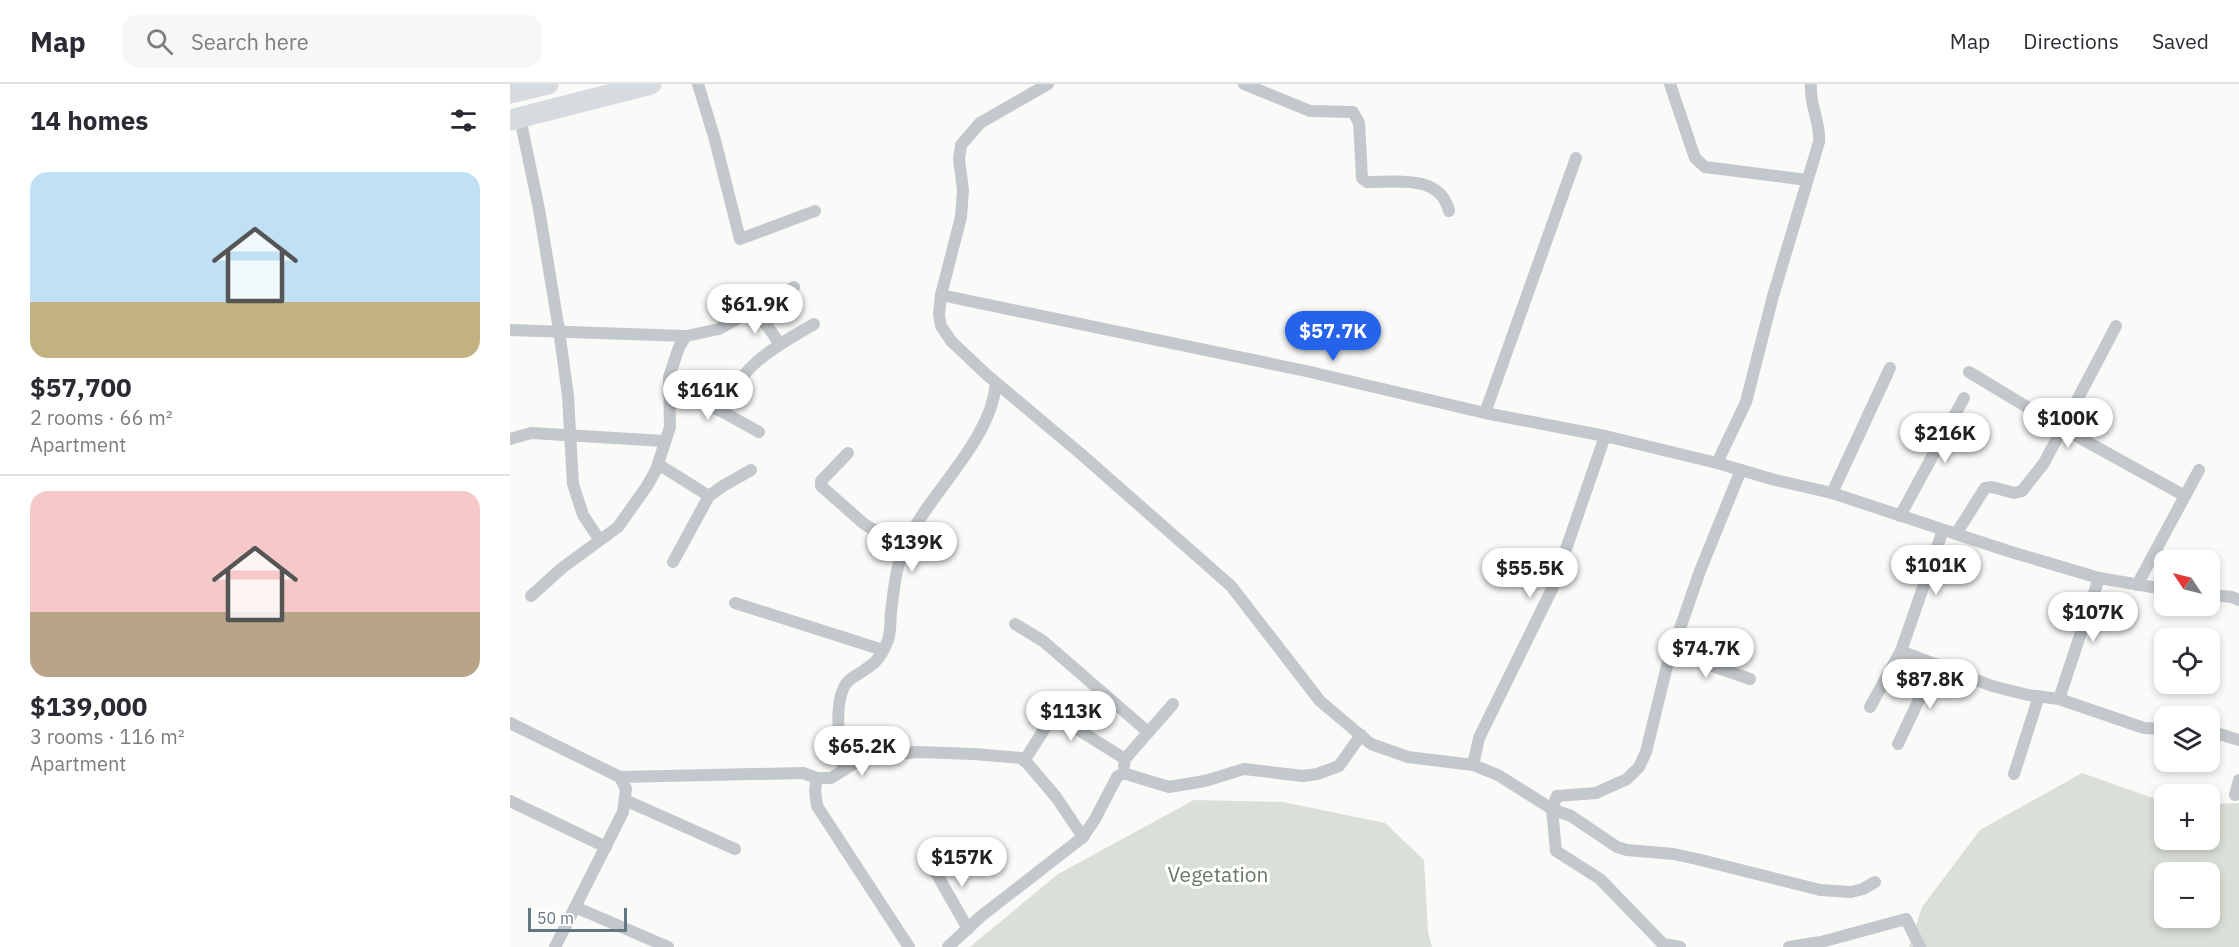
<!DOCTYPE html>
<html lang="en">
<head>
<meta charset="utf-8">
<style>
  body { margin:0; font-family:"IBM Plex Sans",sans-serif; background:#f7f7f7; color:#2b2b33; height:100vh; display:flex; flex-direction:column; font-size:22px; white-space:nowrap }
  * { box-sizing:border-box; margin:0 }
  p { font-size:20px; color:#7c7c81 }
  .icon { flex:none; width:33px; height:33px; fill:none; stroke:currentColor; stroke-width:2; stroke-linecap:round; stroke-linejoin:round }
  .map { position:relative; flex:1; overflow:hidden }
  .sheet { display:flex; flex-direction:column; background:#fff; width:510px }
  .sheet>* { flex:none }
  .needle { width:39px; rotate:305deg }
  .controls { position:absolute; left:1644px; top:466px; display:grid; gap:12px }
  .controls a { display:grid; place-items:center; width:66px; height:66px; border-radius:12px; background:#fff; box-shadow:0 3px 9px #0003; font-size:30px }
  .scale { position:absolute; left:18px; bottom:15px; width:99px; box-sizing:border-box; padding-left:6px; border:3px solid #657683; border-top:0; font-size:16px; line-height:21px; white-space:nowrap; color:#657683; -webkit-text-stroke:4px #fff; paint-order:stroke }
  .price { position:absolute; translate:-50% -51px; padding:0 14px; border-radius:21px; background:#fff; color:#222; font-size:20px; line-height:39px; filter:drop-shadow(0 2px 3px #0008) }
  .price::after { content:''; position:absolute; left:50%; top:36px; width:18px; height:14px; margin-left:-9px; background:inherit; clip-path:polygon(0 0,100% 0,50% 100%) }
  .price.selected { background:#2563eb; color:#fff }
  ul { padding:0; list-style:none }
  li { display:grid; align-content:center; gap:12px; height:318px; padding:0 30px }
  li+li { border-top:2px solid #e1e1e2 }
  li span { display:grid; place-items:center; height:186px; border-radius:18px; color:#555 }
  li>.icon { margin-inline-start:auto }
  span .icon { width:108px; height:108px; fill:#fffc; stroke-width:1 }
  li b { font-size:26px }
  h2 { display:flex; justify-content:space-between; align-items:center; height:72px; padding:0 30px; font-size:26px }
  header { display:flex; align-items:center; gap:36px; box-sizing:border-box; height:84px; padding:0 30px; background:#fff; border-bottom:2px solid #e1e1e2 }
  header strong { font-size:28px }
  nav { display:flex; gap:33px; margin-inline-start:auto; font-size:21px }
  .search { width:420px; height:54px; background:#f7f7f7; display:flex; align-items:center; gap:15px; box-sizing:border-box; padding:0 21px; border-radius:18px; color:#7c7c81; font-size:22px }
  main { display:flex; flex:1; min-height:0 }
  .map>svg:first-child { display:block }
  .green { fill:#dadfd7; fill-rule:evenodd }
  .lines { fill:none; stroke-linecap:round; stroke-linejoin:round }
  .street { stroke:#c3c8cc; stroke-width:12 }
  .highway { stroke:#d6dbdf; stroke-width:21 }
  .labels { text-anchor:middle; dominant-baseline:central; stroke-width:6; stroke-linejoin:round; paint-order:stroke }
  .park-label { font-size:21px; fill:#687a64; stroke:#fff }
</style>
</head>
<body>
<header>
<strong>Map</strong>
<div class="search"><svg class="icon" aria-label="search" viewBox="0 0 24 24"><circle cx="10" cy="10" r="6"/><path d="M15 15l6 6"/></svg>Search here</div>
<nav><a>Map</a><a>Directions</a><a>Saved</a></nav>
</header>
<main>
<section class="sheet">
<h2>14 homes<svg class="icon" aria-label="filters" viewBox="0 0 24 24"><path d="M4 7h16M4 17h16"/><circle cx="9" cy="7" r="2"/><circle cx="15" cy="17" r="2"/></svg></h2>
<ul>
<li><span style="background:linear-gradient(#bfe0f5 70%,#c2b280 0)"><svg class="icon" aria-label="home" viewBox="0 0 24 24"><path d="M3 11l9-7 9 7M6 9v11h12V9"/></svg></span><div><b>$57,700</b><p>2 rooms · 66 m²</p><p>Apartment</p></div></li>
<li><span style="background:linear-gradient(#f6c9c9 65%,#b9a48a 0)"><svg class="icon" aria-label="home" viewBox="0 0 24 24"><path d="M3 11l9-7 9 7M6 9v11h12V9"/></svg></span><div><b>$139,000</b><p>3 rooms · 116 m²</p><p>Apartment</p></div></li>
</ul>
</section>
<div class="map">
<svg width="1729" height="863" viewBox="0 0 1729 863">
  <rect width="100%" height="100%" fill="#fafaf8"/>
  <g class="green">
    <path d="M1572 689 1654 718V756H1700V720L1729 719V863H1399L1412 823 1470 746ZM1654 789H1700V834H1654Z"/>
    <path d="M684 716 773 718 875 739 914 776 918 848 922 863H460L548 790Z"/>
  </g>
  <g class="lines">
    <g class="street">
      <path d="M188 0 205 56 230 155 305 127"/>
      <path d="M538 0 470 39 451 61 449 75 453 106 451 133 431 211 429 231 431 242 441 257 477 291 571 370 721 502 810 617 861 660 898 673 963 681 988 691 1042 725 1061 732 1107 763 1117 766 1164 770 1191 776 1310 806 1341 808 1353 805 1365 798"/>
      <path d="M734 0 800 27 843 28 849 39 852 94 857 98C886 98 930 90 939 127"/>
      <path d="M1160 0 1185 74 1195 83 1297 96"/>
      <path d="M1301 0C1299 20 1311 40 1309 58L1263 212 1236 318 1207 379 1265 396 1322 409 1498 467 1589 494 1654 505"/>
      <path d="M10 34 29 125 49 246 58 312 63 400 73 431 89 455"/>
      <path d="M431 211 796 287 975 329 1095 352 1207 379"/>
      <path d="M245 225 270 260"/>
      <path d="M0 246 176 252"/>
      <path d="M1459 288 1552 344 1675 412"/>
      <path d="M159 305 213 328 249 348"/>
      <path d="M213 328C230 281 263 264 304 240"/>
      <path d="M975 329 1066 74"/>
      <path d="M0 355 21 349 154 357"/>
      <path d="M338 369 311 397V402L353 439 362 445 397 457"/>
      <path d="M148 380 199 412"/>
      <path d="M1322 409 1380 284"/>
      <path d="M1390 432 1454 314"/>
      <path d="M1446 450 1475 404 1482 403 1504 409 1512 407 1534 379 1606 242"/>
      <path d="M163 478 199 412 213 402 241 386"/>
      <path d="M1627 501 1689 386"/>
      <path d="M1700 511 1722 513 1729 516"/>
      <path d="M21 512 52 484 108 443 137 402 146 386 160 343 159 293 169 263 176 252 209 245 284 203"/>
      <path d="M225 519 373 566"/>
      <path d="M505 540 533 557 638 648"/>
      <path d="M1391 567 1482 602 1518 611 1549 615 1634 644 1654 645"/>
      <path d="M1162 568 1240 595"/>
      <path d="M1549 615 1589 494"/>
      <path d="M1360 623 1391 567 1433 446"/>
      <path d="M0 639 110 693 293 689 307 694H321L353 674 407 668 464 670 511 674 518 680 546 713 573 753"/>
      <path d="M1700 647 1729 656"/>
      <path d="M1388 660 1426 580"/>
      <path d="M514 677 539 638 548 633 615 675"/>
      <path d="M963 681 969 654 1043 503 1095 352"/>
      <path d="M614 682 615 675 663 620"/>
      <path d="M334 686C330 665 320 608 342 594 361 582 369 579 378 556 381 548 380 537 381 528 384 504 386 480 397 457 421 407 481 357 486 299"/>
      <path d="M1504 690 1529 612"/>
      <path d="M307 694 305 706 307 722 399 863"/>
      <path d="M1725 711 1729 696"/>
      <path d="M115 716 225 765"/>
      <path d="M0 717 96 763"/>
      <path d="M420 778 458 845"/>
      <path d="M65 823 158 863"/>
      <path d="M45 863 113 728 116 705 110 693"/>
      <path d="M438 863 470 833 573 753 585 735 607 693 613 689 659 703 695 697 734 685 793 692 807 690 829 682 851 651"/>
      <path d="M1170 863 1153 860 1090 795 1046 767 1042 725 1047 712 1086 709 1117 695 1129 683 1136 668 1157 582 1190 487 1231 386"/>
      <path d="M1279 863 1311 858 1396 835 1410 863"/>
    </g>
    <g class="highway">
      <path d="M0 9 38 0"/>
      <path d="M0 36 141 0"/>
    </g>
  </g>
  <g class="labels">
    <g class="park-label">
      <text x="708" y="790">Vegetation</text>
    </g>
  </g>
</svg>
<div class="controls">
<a><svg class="needle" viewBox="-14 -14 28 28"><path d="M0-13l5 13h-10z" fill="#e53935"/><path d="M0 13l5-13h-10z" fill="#7c7c81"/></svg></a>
<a><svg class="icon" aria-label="locate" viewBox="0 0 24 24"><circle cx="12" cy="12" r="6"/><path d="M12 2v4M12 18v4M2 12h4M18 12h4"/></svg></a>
<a><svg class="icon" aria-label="layers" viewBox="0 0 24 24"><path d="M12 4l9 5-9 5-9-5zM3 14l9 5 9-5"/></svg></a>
<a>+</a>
<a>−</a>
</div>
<div class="scale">50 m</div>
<b class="price" style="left:245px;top:251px">$61.9K</b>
<b class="price selected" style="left:823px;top:278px">$57.7K</b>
<b class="price" style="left:198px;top:337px">$161K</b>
<b class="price" style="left:1558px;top:365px">$100K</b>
<b class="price" style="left:1435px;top:380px">$216K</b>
<b class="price" style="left:402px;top:489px">$139K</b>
<b class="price" style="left:1426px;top:512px">$101K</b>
<b class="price" style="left:1020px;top:515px">$55.5K</b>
<b class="price" style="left:1583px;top:559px">$107K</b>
<b class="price" style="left:1196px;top:595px">$74.7K</b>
<b class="price" style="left:1420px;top:626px">$87.8K</b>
<b class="price" style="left:561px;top:658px">$113K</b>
<b class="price" style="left:352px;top:693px">$65.2K</b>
<b class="price" style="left:452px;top:804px">$157K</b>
</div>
</main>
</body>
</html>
